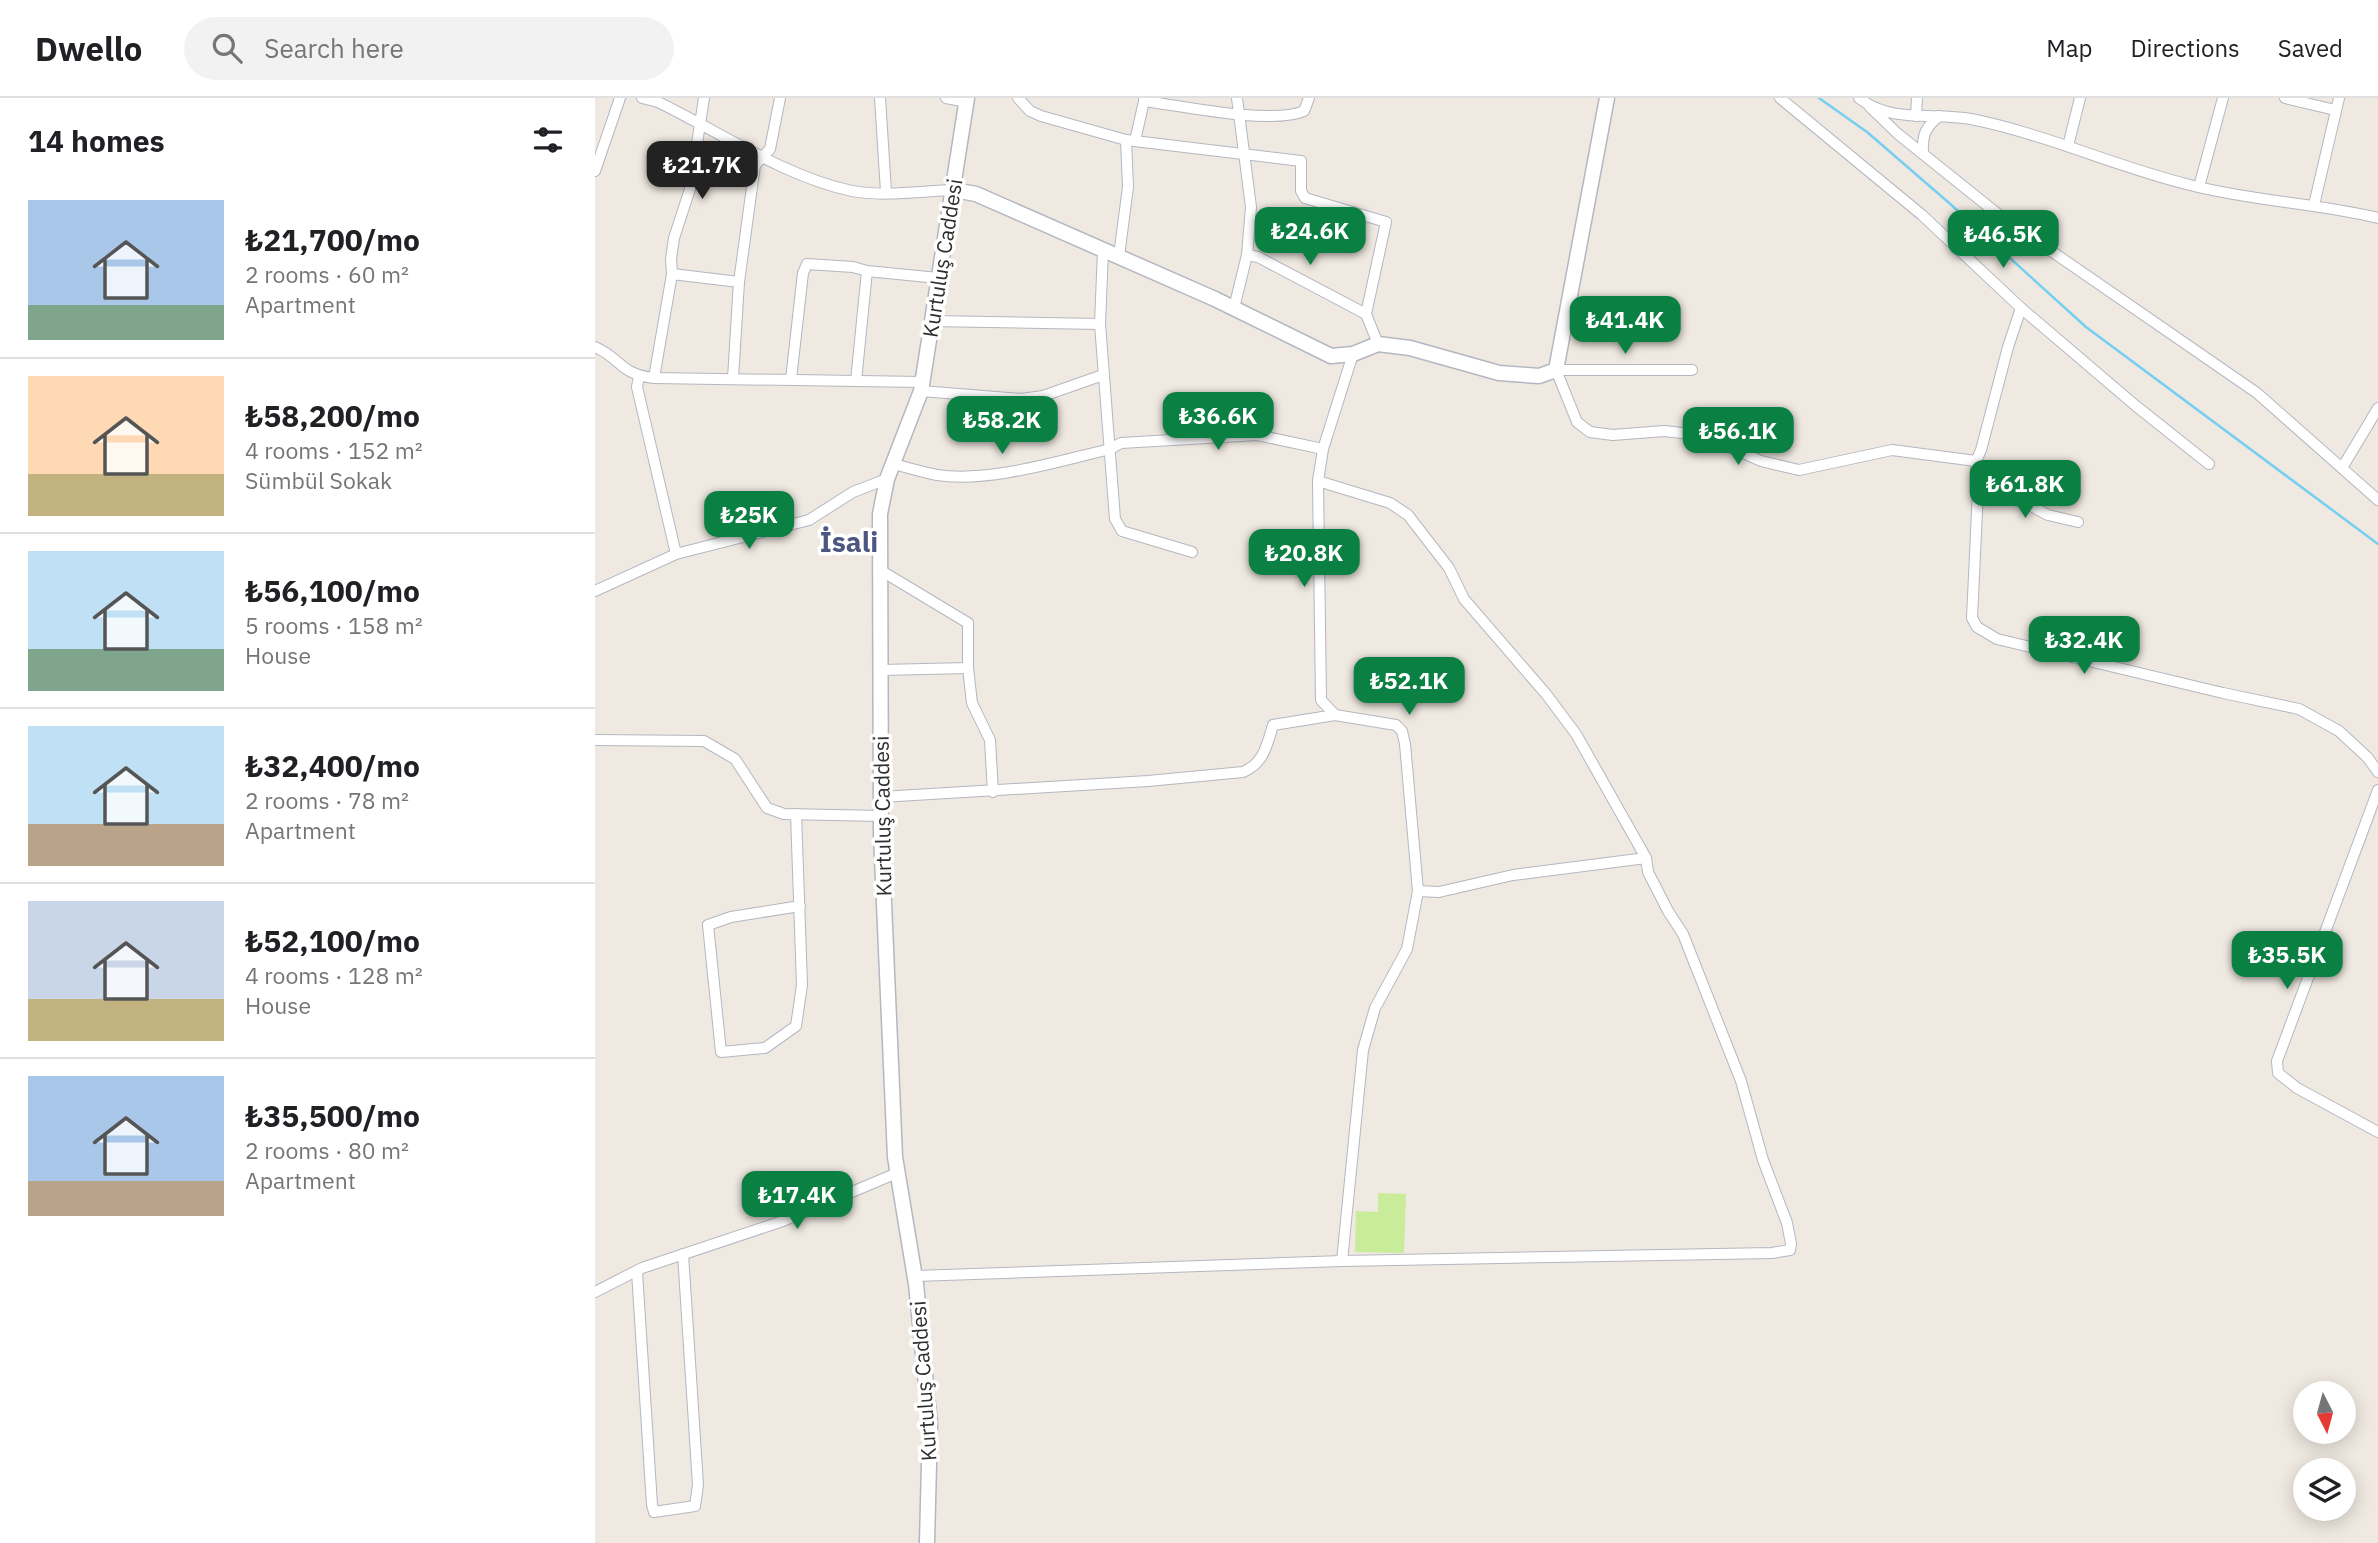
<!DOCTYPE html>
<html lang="en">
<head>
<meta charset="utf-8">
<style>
  body { margin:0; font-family:"IBM Plex Sans",sans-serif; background:#f2f2f2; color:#202124; height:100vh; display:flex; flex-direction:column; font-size:26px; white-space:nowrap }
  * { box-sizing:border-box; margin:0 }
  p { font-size:23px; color:#757577 }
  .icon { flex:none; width:38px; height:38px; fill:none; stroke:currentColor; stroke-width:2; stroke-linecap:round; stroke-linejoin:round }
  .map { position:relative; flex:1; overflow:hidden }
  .side { display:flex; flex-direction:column; background:#fff; width:595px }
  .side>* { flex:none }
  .needle { width:46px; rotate:174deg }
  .tools { position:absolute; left:1698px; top:1283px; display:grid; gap:14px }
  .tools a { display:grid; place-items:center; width:63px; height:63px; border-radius:50%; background:#fff; box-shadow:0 4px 18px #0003; font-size:35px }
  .price { position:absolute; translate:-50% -60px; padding:0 16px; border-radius:14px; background:#0b8043; color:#fff; font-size:23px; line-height:46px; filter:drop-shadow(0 2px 4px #0008) }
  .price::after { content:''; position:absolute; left:50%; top:42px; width:21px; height:16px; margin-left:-10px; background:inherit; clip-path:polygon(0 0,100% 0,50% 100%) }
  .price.on { background:#222; color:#fff }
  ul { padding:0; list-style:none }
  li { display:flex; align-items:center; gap:21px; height:175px; padding:0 28px }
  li+li { border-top:2px solid #e0e0e0 }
  li span { display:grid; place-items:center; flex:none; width:196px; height:140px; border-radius:0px; color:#555 }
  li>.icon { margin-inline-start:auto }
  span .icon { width:84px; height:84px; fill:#fffc; stroke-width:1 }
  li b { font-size:30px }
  h2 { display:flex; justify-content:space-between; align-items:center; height:84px; padding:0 28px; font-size:30px }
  header { display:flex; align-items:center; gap:42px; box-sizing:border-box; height:98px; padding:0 35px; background:#fff; border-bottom:2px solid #e0e0e0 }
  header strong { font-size:33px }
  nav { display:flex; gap:38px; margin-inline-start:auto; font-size:24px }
  .search { width:490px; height:63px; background:#f2f2f2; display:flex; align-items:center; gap:18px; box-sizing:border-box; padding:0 24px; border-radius:38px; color:#757577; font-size:26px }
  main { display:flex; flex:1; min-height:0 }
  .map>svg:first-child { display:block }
  .pitch { fill:#c9ec9a }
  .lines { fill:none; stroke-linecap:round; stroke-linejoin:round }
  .stream { stroke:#75cff0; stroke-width:2.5 }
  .street-casing { stroke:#b4b7c1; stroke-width:12 }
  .secondary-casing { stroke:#b4b7c1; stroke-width:17 }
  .street { stroke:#fff; stroke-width:10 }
  .secondary { stroke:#fff; stroke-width:14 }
  .labels { text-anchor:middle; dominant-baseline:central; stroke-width:7; stroke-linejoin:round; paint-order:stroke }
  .street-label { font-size:21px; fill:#2e2e2e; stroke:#fff }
  .district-label { font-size:28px; font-weight:bold; fill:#4d5680; stroke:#fff }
</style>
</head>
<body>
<header>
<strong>Dwello</strong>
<div class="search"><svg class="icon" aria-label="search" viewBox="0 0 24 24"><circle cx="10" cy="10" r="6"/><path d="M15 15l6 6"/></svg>Search here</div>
<nav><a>Map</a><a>Directions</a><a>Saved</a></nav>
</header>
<main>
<section class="side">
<h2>14 homes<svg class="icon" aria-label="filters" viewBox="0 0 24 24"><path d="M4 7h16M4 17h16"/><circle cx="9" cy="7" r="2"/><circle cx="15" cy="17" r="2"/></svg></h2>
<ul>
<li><span style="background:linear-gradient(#a9c7e8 75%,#7fa58c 0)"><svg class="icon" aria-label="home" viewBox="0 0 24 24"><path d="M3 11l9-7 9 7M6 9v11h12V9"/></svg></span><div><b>₺21,700/mo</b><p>2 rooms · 60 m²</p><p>Apartment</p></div></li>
<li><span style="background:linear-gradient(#ffd9b3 70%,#c2b280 0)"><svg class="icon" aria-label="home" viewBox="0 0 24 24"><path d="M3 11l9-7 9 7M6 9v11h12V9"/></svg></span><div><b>₺58,200/mo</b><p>4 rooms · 152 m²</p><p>Sümbül Sokak</p></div></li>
<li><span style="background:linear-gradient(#bfe0f5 70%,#7fa58c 0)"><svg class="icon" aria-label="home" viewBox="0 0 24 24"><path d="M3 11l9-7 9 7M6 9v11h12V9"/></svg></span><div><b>₺56,100/mo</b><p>5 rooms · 158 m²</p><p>House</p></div></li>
<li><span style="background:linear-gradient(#bfe0f5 70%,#b9a48a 0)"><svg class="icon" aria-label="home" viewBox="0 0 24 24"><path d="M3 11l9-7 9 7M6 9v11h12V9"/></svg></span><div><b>₺32,400/mo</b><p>2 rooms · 78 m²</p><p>Apartment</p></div></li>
<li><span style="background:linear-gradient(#c9d6e8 70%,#c2b280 0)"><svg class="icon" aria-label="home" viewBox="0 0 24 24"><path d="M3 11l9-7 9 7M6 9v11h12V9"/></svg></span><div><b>₺52,100/mo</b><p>4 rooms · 128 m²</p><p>House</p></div></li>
<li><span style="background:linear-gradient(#a9c7e8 75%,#b9a48a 0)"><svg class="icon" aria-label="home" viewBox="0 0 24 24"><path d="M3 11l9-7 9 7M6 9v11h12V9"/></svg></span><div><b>₺35,500/mo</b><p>2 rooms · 80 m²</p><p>Apartment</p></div></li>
</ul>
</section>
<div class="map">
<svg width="1783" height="1445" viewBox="0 0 1783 1445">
  <rect width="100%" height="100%" fill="#efe9e1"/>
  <path class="pitch" d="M783 1095 811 1096 809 1155 760 1154 761 1113 783 1114Z"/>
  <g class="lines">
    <path class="stream" d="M1224 0 1272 34 1353 104 1491 229 1783 446"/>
    <defs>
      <g id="street">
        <path d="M47 0 63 4C125 34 190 79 257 93 289 99 326 93 359 92"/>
        <path d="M285 0 291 94"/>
        <path d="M351 0 372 4"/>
        <path d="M423 0 435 13 446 18 531 42 706 63V93L710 100 791 124 771 216 783 246"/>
        <path d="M549 0V3C587 8 677 27 709 13L714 0"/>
        <path d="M1185 0 1327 117 1426 210 1541 308 1614 366"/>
        <path d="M1264 0C1297 26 1338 14 1376 21 1451 36 1521 69 1595 87 1656 103 1721 105 1783 120"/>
        <path d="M1690 0 1740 12"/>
        <path d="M1275 9 1303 36 1404 117 1662 295 1783 402"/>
        <path d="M1321 18 1322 0"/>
        <path d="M540 43 549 3"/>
        <path d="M1473 48 1485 0"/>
        <path d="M1328 56C1327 37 1330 30 1344 18"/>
        <path d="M0 73 25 0"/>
        <path d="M1604 89 1628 0"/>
        <path d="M1719 107 1744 0"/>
        <path d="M508 152 505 226 520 421 527 433 597 454"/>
        <path d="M652 157 663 159 771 216"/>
        <path d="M524 158 533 89 531 42"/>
        <path d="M77 176 76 161 79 140 95 91 109 0"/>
        <path d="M639 210 652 157 656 109 642 0"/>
        <path d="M1426 210 1413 249 1386 352 1381 363 1383 392 1377 520 1382 529 1402 541 1628 595 1704 611 1744 633 1773 660 1783 674"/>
        <path d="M336 223 505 226"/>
        <path d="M0 249C26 260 24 276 59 280L327 284"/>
        <path d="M1097 272H961L982 324 995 334 1018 337 1069 333 1087 335 1137 350 1166 363 1204 372 1297 352 1381 363"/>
        <path d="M44 278 42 289 81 456"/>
        <path d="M59 280 77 176 144 184"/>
        <path d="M138 280 144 184 160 67 175 51 185 0"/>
        <path d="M196 281 208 175 212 166 258 169 272 173 343 180"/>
        <path d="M261 283 272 173"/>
        <path d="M326 293 426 301 448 298 508 277"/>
        <path d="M299 366C313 370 327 374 342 377 393 385 464 363 515 351L526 345 662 337 728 351"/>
        <path d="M1747 370 1783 310"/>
        <path d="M1383 392 1406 399 1423 401 1453 417 1483 424"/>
        <path d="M285 472 373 525V570L377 605 395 642 398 694"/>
        <path d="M0 493 81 456 214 422 258 394 292 381"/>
        <path d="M286 572 373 570"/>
        <path d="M740 617 726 602 723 383 728 351 758 256"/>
        <path d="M0 642 109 643 140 661 172 710 189 716 286 718"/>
        <path d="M1783 692 1682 963 1683 975 1702 990 1783 1034"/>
        <path d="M286 699 553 683 648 674C669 665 672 647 678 627L740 617 801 627 807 633 810 646 823 793 812 851 780 910 768 952 747 1163"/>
        <path d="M201 716 207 887 201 928 170 950 126 954 113 827 136 819 205 808"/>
        <path d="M823 793 844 794 918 777 1051 760"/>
        <path d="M42 1174 57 1407 59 1414 100 1408 103 1387 88 1156"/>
        <path d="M320 1178 747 1163 1177 1155 1195 1152 1196 1146 1192 1125 1168 1062 1146 983 1088 836 1073 813 1053 774 1051 760 981 636 951 596 869 501 854 470 813 417 795 405 723 383"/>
        <path d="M0 1194 47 1170 188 1123 302 1075"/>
      </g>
      <g id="secondary">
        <path d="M359 92 381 96 620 201 736 258 758 256 783 246 815 250 904 275 944 278 961 272 1012 0"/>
        <path d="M332 1445 335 1326 321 1186 300 1059 286 736 285 416 292 381 326 293 372 0"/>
      </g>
    </defs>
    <use href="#street" class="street-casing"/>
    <use href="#secondary" class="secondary-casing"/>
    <use href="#street" class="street"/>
    <use href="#secondary" class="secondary"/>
  </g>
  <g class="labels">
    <g class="street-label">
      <text transform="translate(347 160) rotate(-81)">Kurtuluş Caddesi</text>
      <text transform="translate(287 718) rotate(-91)">Kurtuluş Caddesi</text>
      <text transform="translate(328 1283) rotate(-94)">Kurtuluş Caddesi</text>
    </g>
    <g class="district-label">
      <text x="254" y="443">İsali</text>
    </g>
  </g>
</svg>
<div class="tools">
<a><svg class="needle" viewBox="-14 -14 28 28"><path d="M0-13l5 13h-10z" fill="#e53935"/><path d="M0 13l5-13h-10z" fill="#757577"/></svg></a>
<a><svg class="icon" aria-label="layers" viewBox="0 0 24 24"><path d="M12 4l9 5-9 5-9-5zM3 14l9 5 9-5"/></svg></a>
</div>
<b class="price on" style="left:107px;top:103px">₺21.7K</b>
<b class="price" style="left:715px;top:169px">₺24.6K</b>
<b class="price" style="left:1408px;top:172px">₺46.5K</b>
<b class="price" style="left:1030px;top:258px">₺41.4K</b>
<b class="price" style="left:623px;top:354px">₺36.6K</b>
<b class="price" style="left:407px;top:358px">₺58.2K</b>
<b class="price" style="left:1143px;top:369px">₺56.1K</b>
<b class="price" style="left:1430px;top:422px">₺61.8K</b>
<b class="price" style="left:154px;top:453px">₺25K</b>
<b class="price" style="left:709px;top:491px">₺20.8K</b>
<b class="price" style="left:1489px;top:578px">₺32.4K</b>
<b class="price" style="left:814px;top:619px">₺52.1K</b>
<b class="price" style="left:1692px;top:893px">₺35.5K</b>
<b class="price" style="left:202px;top:1133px">₺17.4K</b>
</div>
</main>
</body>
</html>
